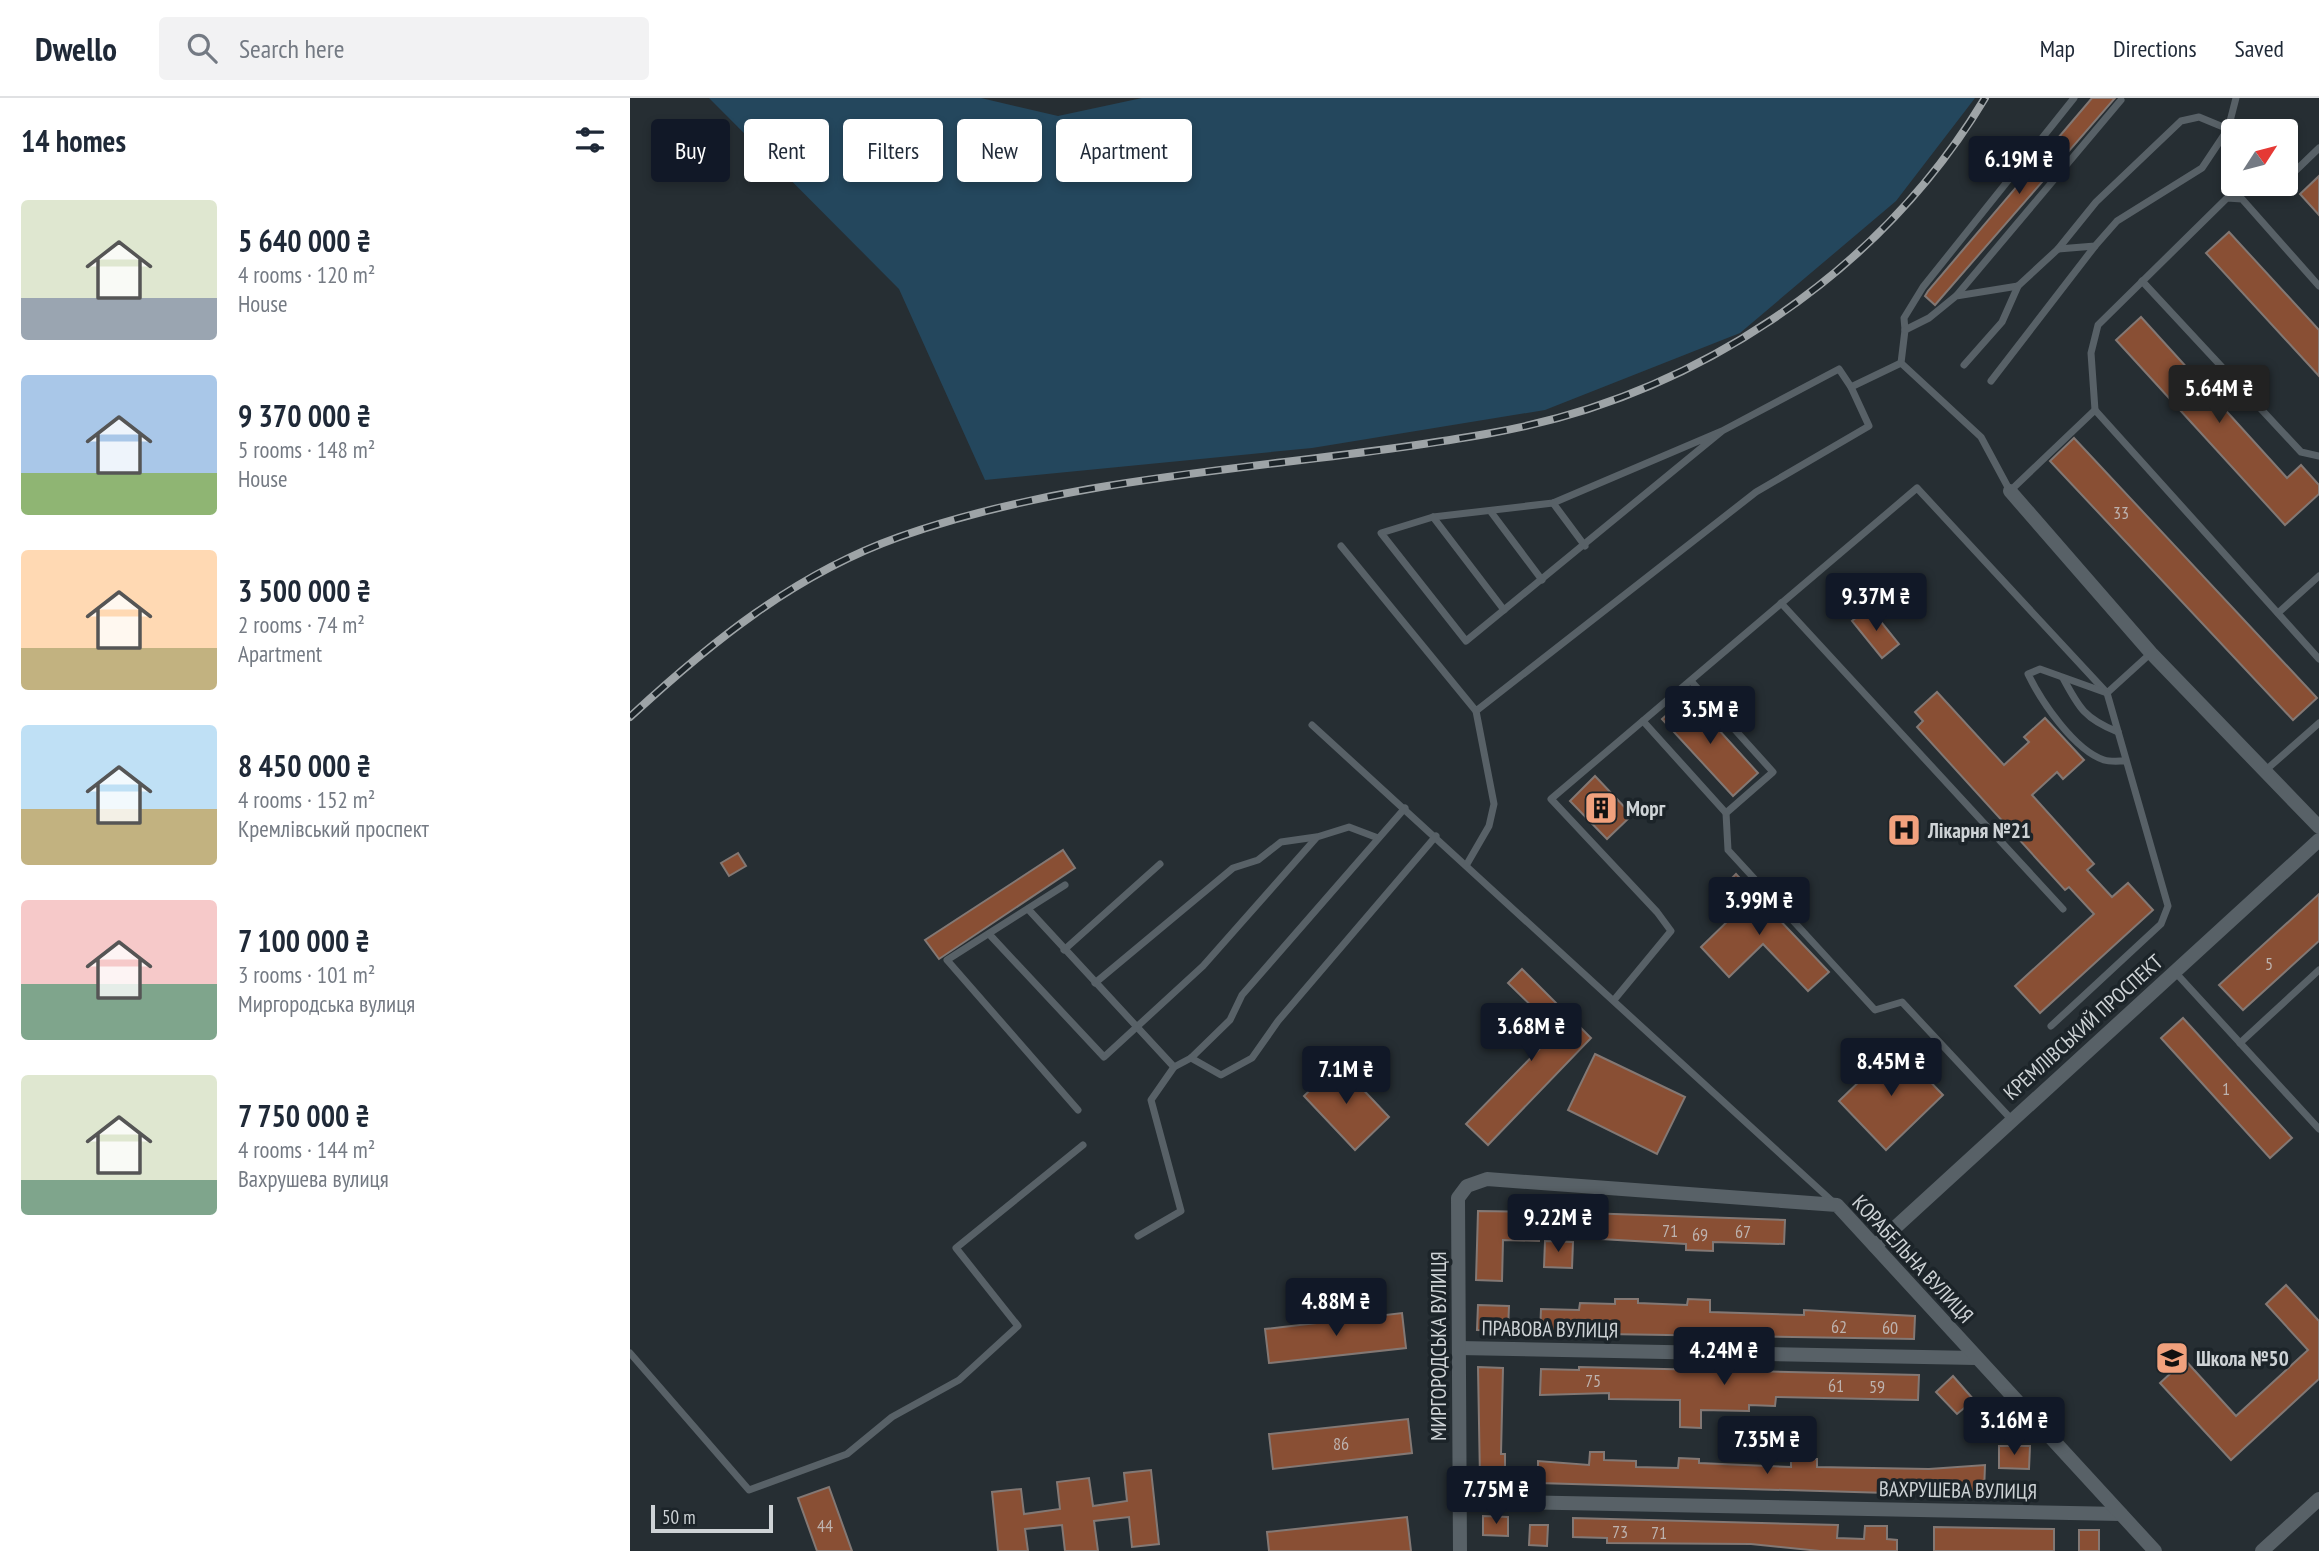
<!DOCTYPE html>
<html lang="en">
<head>
<meta charset="utf-8">
<style>
  body { margin:0; font-family:"PT Sans Narrow",sans-serif; background:#f2f2f3; color:#1f2937; height:100vh; display:flex; flex-direction:column; font-size:26px; white-space:nowrap }
  * { box-sizing:border-box; margin:0 }
  p { font-size:23px; color:#747a83 }
  .icon { flex:none; width:38px; height:38px; fill:none; stroke:currentColor; stroke-width:2; stroke-linecap:round; stroke-linejoin:round }
  .map { position:relative; flex:1; overflow:hidden }
  .drawer { display:flex; flex-direction:column; background:#fff; width:630px }
  .drawer>* { flex:none }
  .banner { position:absolute; left:21px; top:21px; width:665px; height:63px; display:flex; gap:14px }
  .needle { width:46px; rotate:54deg }
  .buttons { position:absolute; left:1591px; top:21px; display:grid; gap:14px }
  .buttons a { display:grid; place-items:center; width:77px; height:77px; border-radius:7px; background:#fff; box-shadow:0 4px 10px #0003; font-size:35px }
  .scale { position:absolute; left:21px; bottom:18px; width:122px; box-sizing:border-box; padding-left:7px; border:4px solid #ced3d6; border-top:0; font-size:19px; line-height:24px; white-space:nowrap; color:#ced3d6; -webkit-text-stroke:5px #1c2429; paint-order:stroke }
  .price { position:absolute; translate:-50% -60px; padding:0 16px; border-radius:7px; background:#111827; color:#fff; font-size:23px; line-height:46px; filter:drop-shadow(0 2px 4px #0008) }
  .price::after { content:''; position:absolute; left:50%; top:42px; width:21px; height:16px; margin-left:-10px; background:inherit; clip-path:polygon(0 0,100% 0,50% 100%) }
  .price.on { background:#222; color:#fff }
  ul { padding:0; list-style:none }
  li { display:flex; align-items:center; gap:21px; height:175px; padding:0 21px }
  li span { display:grid; place-items:center; flex:none; width:196px; height:140px; border-radius:7px; color:#555 }
  li>.icon { margin-inline-start:auto }
  span .icon { width:84px; height:84px; fill:#fffc; stroke-width:1 }
  li b { font-size:30px }
  h2 { display:flex; justify-content:space-between; align-items:center; height:84px; padding:0 21px; font-size:30px }
  .chip { padding:0 24px; border-radius:7px; background:#fff; box-shadow:0 4px 10px #0003; font-size:24px; line-height:63px }
  .chip.on { background:#111827; color:#fff }
  header { display:flex; align-items:center; gap:42px; box-sizing:border-box; height:98px; padding:0 35px; background:#fff; border-bottom:2px solid #e0e1e3 }
  header strong { font-size:33px }
  nav { display:flex; gap:38px; margin-inline-start:auto; font-size:24px }
  .search { width:490px; height:63px; background:#f2f2f3; display:flex; align-items:center; gap:18px; box-sizing:border-box; padding:0 24px; border-radius:7px; color:#747a83; font-size:26px }
  main { display:flex; flex:1; min-height:0 }
  .map>svg:first-child { display:block }
  .green { fill:#24475d }
  .building { fill:#894f34; stroke:#837874; stroke-width:2 }
  .lines { fill:none; stroke-linecap:round; stroke-linejoin:round }
  .service { stroke:#586167; stroke-width:7 }
  .minor { stroke:#586167; stroke-width:14 }
  .rail-casing { stroke:#9ea4a7; stroke-width:8 }
  .rail { stroke:#1c2429; stroke-width:5; stroke-dasharray:16; stroke-linecap:butt }
  .labels { text-anchor:middle; dominant-baseline:central; stroke-width:7; stroke-linejoin:round; paint-order:stroke }
  .number-label { font-size:18px; fill:#bdb2ae }
  .poi-label { font-size:21px; font-weight:bold; fill:#ced3d6; stroke:#1c2429; text-anchor:start }
  .street-label { font-size:21px; fill:#ced3d6; stroke:#1c2429 }
</style>
</head>
<body>
<header>
<strong>Dwello</strong>
<div class="search"><svg class="icon" aria-label="search" viewBox="0 0 24 24"><circle cx="10" cy="10" r="6"/><path d="M15 15l6 6"/></svg>Search here</div>
<nav><a>Map</a><a>Directions</a><a>Saved</a></nav>
</header>
<main>
<section class="drawer">
<h2>14 homes<svg class="icon" aria-label="filters" viewBox="0 0 24 24"><path d="M4 7h16M4 17h16"/><circle cx="9" cy="7" r="2"/><circle cx="15" cy="17" r="2"/></svg></h2>
<ul>
<li><span style="background:linear-gradient(#dfe7d0 70%,#9aa5b1 0)"><svg class="icon" aria-label="home" viewBox="0 0 24 24"><path d="M3 11l9-7 9 7M6 9v11h12V9"/></svg></span><div><b>5 640 000 ₴</b><p>4 rooms · 120 m²</p><p>House</p></div></li>
<li><span style="background:linear-gradient(#a9c7e8 70%,#8fb573 0)"><svg class="icon" aria-label="home" viewBox="0 0 24 24"><path d="M3 11l9-7 9 7M6 9v11h12V9"/></svg></span><div><b>9 370 000 ₴</b><p>5 rooms · 148 m²</p><p>House</p></div></li>
<li><span style="background:linear-gradient(#ffd9b3 70%,#c2b280 0)"><svg class="icon" aria-label="home" viewBox="0 0 24 24"><path d="M3 11l9-7 9 7M6 9v11h12V9"/></svg></span><div><b>3 500 000 ₴</b><p>2 rooms · 74 m²</p><p>Apartment</p></div></li>
<li><span style="background:linear-gradient(#bfe0f5 60%,#c2b280 0)"><svg class="icon" aria-label="home" viewBox="0 0 24 24"><path d="M3 11l9-7 9 7M6 9v11h12V9"/></svg></span><div><b>8 450 000 ₴</b><p>4 rooms · 152 m²</p><p>Кремлівський проспект</p></div></li>
<li><span style="background:linear-gradient(#f6c9c9 60%,#7fa58c 0)"><svg class="icon" aria-label="home" viewBox="0 0 24 24"><path d="M3 11l9-7 9 7M6 9v11h12V9"/></svg></span><div><b>7 100 000 ₴</b><p>3 rooms · 101 m²</p><p>Миргородська вулиця</p></div></li>
<li><span style="background:linear-gradient(#dfe7d0 75%,#7fa58c 0)"><svg class="icon" aria-label="home" viewBox="0 0 24 24"><path d="M3 11l9-7 9 7M6 9v11h12V9"/></svg></span><div><b>7 750 000 ₴</b><p>4 rooms · 144 m²</p><p>Вахрушева вулиця</p></div></li>
</ul>
</section>
<div class="map">
<svg width="1689" height="1453" viewBox="0 0 1689 1453">
  <rect width="100%" height="100%" fill="#262e33"/>
  <path class="green" d="M79 0H351L428 18 512 0H1345L1266 103 1110 235 915 312 682 350 355 382 269 191Z"/>
  <g class="building">
    <path d="M1462 0H1485L1305 207 1295 198 1298 193Z"/>
    <path d="M1689 78V117L1670 96Z"/>
    <path d="M1599 134 1689 232V278L1576 155Z"/>
    <path d="M1511 219 1657 380 1671 367 1689 387V396L1655 427 1486 242Z"/>
    <path d="M1444 340 1687 600 1663 622 1420 363Z"/>
    <path d="M1239 509 1269 546 1252 560 1222 523Z"/>
    <path d="M1307 594 1374 667 1399 644 1394 639 1415 620 1454 662 1433 681 1427 674 1402 697 1464 766 1457 772 1482 799 1498 785 1523 812 1410 915 1385 888 1464 816 1439 789 1435 792 1287 629 1293 623 1285 614Z"/>
    <path d="M1058 598 1128 675 1103 698 1032 621Z"/>
    <path d="M965 678 1002 717 977 741 940 703Z"/>
    <path d="M433 752 445 770 309 861 295 842Z"/>
    <path d="M108 755 116 768 99 778 91 765Z"/>
    <path d="M1106 776 1199 874 1178 893 1133 846 1099 879 1071 849 1105 816 1086 796Z"/>
    <path d="M1689 796V843L1613 912 1589 887Z"/>
    <path d="M892 871 961 940 858 1047 836 1026 927 933 878 885Z"/>
    <path d="M1553 920 1662 1040 1640 1060 1531 940Z"/>
    <path d="M1266 948 1313 997 1256 1052 1209 1003Z"/>
    <path d="M965 956 1055 999 1027 1056 938 1012Z"/>
    <path d="M708 965 759 1019 725 1052 674 998Z"/>
    <path d="M848 1113 910 1114 909 1143 873 1142 872 1183 846 1182Z"/>
    <path d="M955 1115 1155 1122 1154 1146 1083 1144V1153L1056 1152V1146L954 1140Z"/>
    <path d="M915 1143 943 1144 942 1170 914 1169Z"/>
    <path d="M1656 1187 1689 1223V1281L1601 1362 1530 1285 1555 1262 1606 1318 1678 1252 1636 1206Z"/>
    <path d="M985 1201H1008V1205L1057 1207 1058 1201 1080 1202V1214L1174 1217V1212L1285 1218 1284 1241 910 1235 911 1211 949 1212 950 1205 985 1206Z"/>
    <path d="M848 1207 879 1208 878 1233 847 1232Z"/>
    <path d="M772 1215 776 1250 639 1265 635 1231Z"/>
    <path d="M848 1269 873 1270 871 1356H875V1380L850 1381Z"/>
    <path d="M949 1269 1289 1277 1288 1302 1146 1299 1145 1308 1119 1307V1313L1071 1312V1330L1050 1329V1302L979 1301V1295L910 1297 911 1271 949 1272Z"/>
    <path d="M1323 1278 1344 1302 1327 1316 1306 1294Z"/>
    <path d="M778 1321 782 1355 643 1371 639 1336Z"/>
    <path d="M1166 1342 1181 1343V1361H1187V1369L1299 1371 1355 1367 1354 1394 1258 1395 908 1385V1363L959 1367 960 1354H974V1362L1006 1363V1369L1048 1370 1049 1360 1069 1361V1365L1161 1369V1361H1166Z"/>
    <path d="M1369 1348H1400L1399 1371 1369 1370Z"/>
    <path d="M521 1372 529 1446 502 1449 499 1419 464 1423 468 1453H435L432 1427 395 1431 398 1453H368L362 1394 391 1391 394 1416 430 1411 427 1384 459 1380 463 1408 497 1403 494 1375Z"/>
    <path d="M199 1389 222 1453H187L168 1400Z"/>
    <path d="M853 1418 878 1419V1438L853 1437Z"/>
    <path d="M777 1419 781 1453H639L637 1434Z"/>
    <path d="M943 1420 1208 1427 1207 1440 1234 1441 1235 1428H1257V1441L1267 1442V1453H1190L1121 1446 977 1445V1440L943 1439Z"/>
    <path d="M900 1427H918L917 1448 899 1447Z"/>
    <path d="M1304 1429 1424 1431V1453H1304Z"/>
    <rect x="1449" y="1432" width="20" height="21"/>
  </g>
  <g class="lines">
    <g class="service">
      <path d="M1444 0 1293 189 1274 220 1275 232 1271 265 1351 339 1380 393 1465 312 1689 561"/>
      <path d="M1656 82 1689 50"/>
      <path d="M1428 151 1466 104 1551 23 1569 19 1598 31"/>
      <path d="M1512 183 1671 354 1689 358"/>
      <path d="M1327 197 1491 2"/>
      <path d="M1275 232 1299 220 1326 198 1388 188 1428 151 1465 148 1487 123 1572 70 1598 31 1606 0"/>
      <path d="M1334 267 1372 224 1388 188"/>
      <path d="M1361 283 1465 148"/>
      <path d="M1465 312 1461 255 1468 227 1597 100 1612 101 1689 188"/>
      <path d="M1092 333 923 405 803 419 751 435 836 543 1092 333 1209 271 1221 289"/>
      <path d="M923 405 955 448"/>
      <path d="M861 414 912 482"/>
      <path d="M803 419 874 512"/>
      <path d="M711 448 846 613 1126 394 1239 328 1221 289 1271 265"/>
      <path d="M1151 505 1433 811"/>
      <path d="M1648 515 1689 478"/>
      <path d="M1433 580C1449 610 1455 621 1488 634"/>
      <path d="M1061 583 1143 674 1096 715 1098 752 1245 912 1272 904 1382 1022"/>
      <path d="M1013 623 1096 715"/>
      <path d="M682 627 1203 1104"/>
      <path d="M1636 672 1689 625"/>
      <path d="M837 766 859 728 864 706 846 613"/>
      <path d="M435 787 317 862 448 1012"/>
      <path d="M398 811 544 969"/>
      <path d="M359 836 474 959 573 868 687 739 719 729 748 740"/>
      <path d="M434 852 530 766"/>
      <path d="M1545 874 1689 1031"/>
      <path d="M465 885 603 770 628 762 651 744 686 739"/>
      <path d="M984 902 1041 833 1027 814 921 701 1287 390 1477 595 1521 555"/>
      <path d="M1421 928 1531 826 1538 808 1477 595 1410 571 1398 576C1411 603 1444 652 1474 662 1480 664 1489 663 1495 663"/>
      <path d="M1610 945 1689 872"/>
      <path d="M561 960 591 977 622 960 648 923 806 738"/>
      <path d="M508 1138 551 1113 521 1002 544 969 561 960 600 922 612 897 775 710"/>
      <path d="M0 1255 119 1392 217 1356 262 1319 329 1282 388 1228 326 1150 453 1047"/>
    </g>
    <g class="minor">
      <path d="M1380 393 1521 555 1689 729"/>
      <path d="M1245 1148 1689 742"/>
      <path d="M829 1250 1346 1260"/>
      <path d="M829 1403 1491 1416"/>
      <path d="M830 1453 828 1100 837 1088 857 1081 1207 1107 1525 1453"/>
      <path d="M1632 1453 1689 1401"/>
    </g>
    <defs>
      <path id="rail" d="M0 619C80 545 165 476 269 439 457 373 660 371 856 336 1060 301 1248 178 1355 0"/>
    </defs>
    <use href="#rail" class="rail-casing"/>
    <use href="#rail" class="rail"/>
  </g>
  <defs>
    <symbol id="building-square" viewBox="-11 -11 22 22"><rect x="-9" y="-9" width="18" height="18" rx="4" fill="#f1a17d" stroke="#1c2429"/><path d="M-4-6H4V6H1V3H-1V6H-4ZM-2.5-4.3h1.7v1.8h-1.7ZM.8-4.3h1.7v1.8H.8ZM-2.5-1h1.7V.8h-1.7ZM.8-1h1.7V.8H.8Z" fill="#111"/></symbol>
    <symbol id="hospital-square" viewBox="-11 -11 22 22"><rect x="-9" y="-9" width="18" height="18" rx="4" fill="#f1a17d" stroke="#1c2429"/><path d="M-5-5h3v3.5h4V-5h3V5h-3V1.5h-4V5h-3Z" fill="#111"/></symbol>
    <symbol id="school-square" viewBox="-11 -11 22 22"><rect x="-9" y="-9" width="18" height="18" rx="4" fill="#f1a17d" stroke="#1c2429"/><path d="M0-5L7-2L0 1L-7-2ZM-4 1L0 2.5L4 1V4Q0 6-4 4Z" fill="#111"/></symbol>
  </defs>
  <g fill-rule="evenodd">
    <use href="#building-square" x="952" y="691" width="38" height="38"/>
    <use href="#hospital-square" x="1255" y="713" width="38" height="38"/>
    <use href="#school-square" x="1523" y="1241" width="38" height="38"/>
  </g>
  <g class="labels">
    <g class="number-label">
      <text x="1491" y="414">33</text>
      <text x="1639" y="865">5</text>
      <text x="1596" y="990">1</text>
      <text x="1040" y="1132">71</text>
      <text x="1113" y="1133">67</text>
      <text x="1070" y="1136">69</text>
      <text x="1209" y="1228">62</text>
      <text x="1260" y="1229">60</text>
      <text x="963" y="1282">75</text>
      <text x="1206" y="1287">61</text>
      <text x="1247" y="1288">59</text>
      <text x="711" y="1345">86</text>
      <text x="195" y="1427">44</text>
      <text x="990" y="1433">73</text>
      <text x="1029" y="1434">71</text>
    </g>
    <g class="poi-label">
      <text x="996" y="710">Морг</text>
      <text x="1298" y="732">Лікарня №21</text>
      <text x="1566" y="1260">Школа №50</text>
    </g>
    <g class="street-label">
      <text transform="translate(1453 929) rotate(-42)">КРЕМЛІВСЬКИЙ ПРОСПЕКТ</text>
      <text transform="translate(1283 1161) rotate(47)">КОРАБЕЛЬНА ВУЛИЦЯ</text>
      <text transform="translate(920 1231) rotate(1)">ПРАВОВА ВУЛИЦЯ</text>
      <text transform="translate(808 1248) rotate(-90)">МИРГОРОДСЬКА ВУЛИЦЯ</text>
      <text transform="translate(1328 1392) rotate(1)">ВАХРУШЕВА ВУЛИЦЯ</text>
    </g>
  </g>
</svg>
<div class="buttons">
<a><svg class="needle" viewBox="-14 -14 28 28"><path d="M0-13l5 13h-10z" fill="#e53935"/><path d="M0 13l5-13h-10z" fill="#747a83"/></svg></a>
</div>
<div class="scale">50 m</div>
<b class="price" style="left:1389px;top:98px">6.19M ₴</b>
<b class="price on" style="left:1589px;top:327px">5.64M ₴</b>
<b class="price" style="left:1246px;top:535px">9.37M ₴</b>
<b class="price" style="left:1080px;top:648px">3.5M ₴</b>
<b class="price" style="left:1129px;top:839px">3.99M ₴</b>
<b class="price" style="left:901px;top:965px">3.68M ₴</b>
<b class="price" style="left:1261px;top:1000px">8.45M ₴</b>
<b class="price" style="left:716px;top:1008px">7.1M ₴</b>
<b class="price" style="left:928px;top:1156px">9.22M ₴</b>
<b class="price" style="left:706px;top:1240px">4.88M ₴</b>
<b class="price" style="left:1094px;top:1289px">4.24M ₴</b>
<b class="price" style="left:1384px;top:1359px">3.16M ₴</b>
<b class="price" style="left:1137px;top:1378px">7.35M ₴</b>
<b class="price" style="left:866px;top:1428px">7.75M ₴</b>
<div class="banner">
<a class="chip on">Buy</a>
<a class="chip">Rent</a>
<a class="chip">Filters</a>
<a class="chip">New</a>
<a class="chip">Apartment</a>
</div>
</div>
</main>
</body>
</html>
